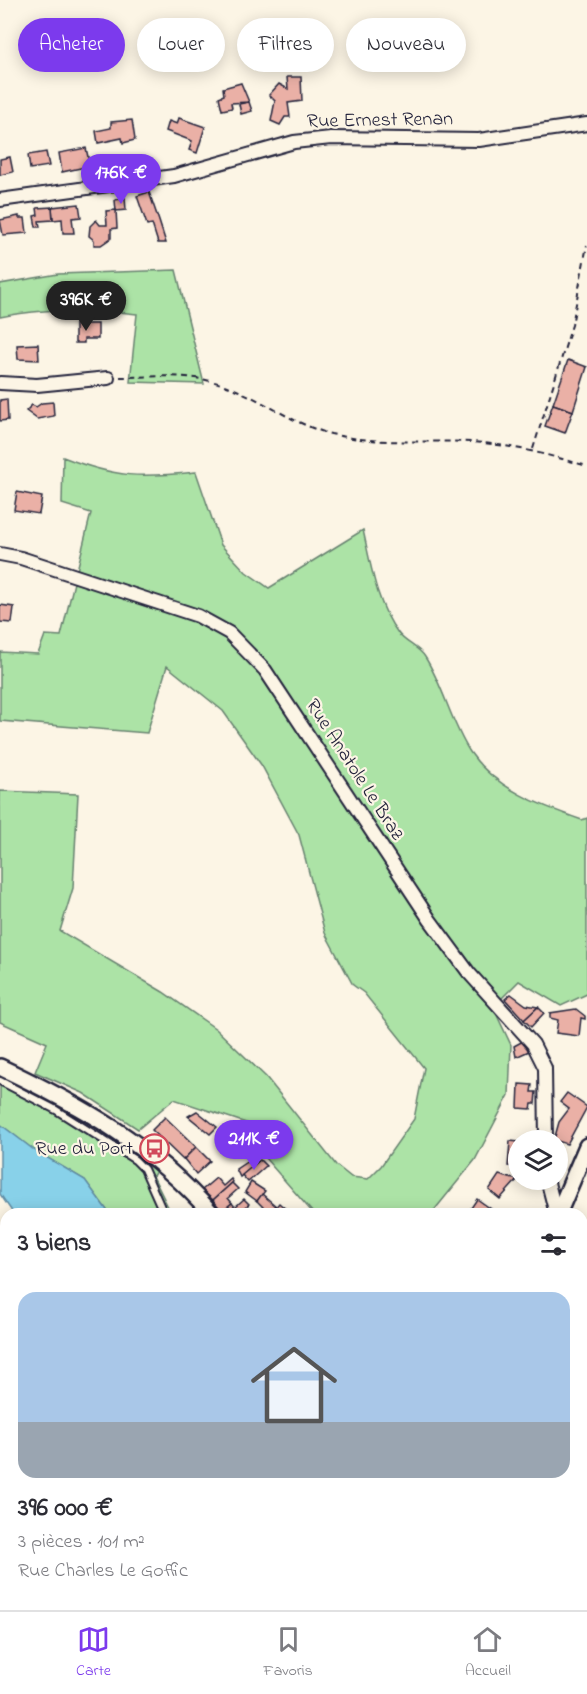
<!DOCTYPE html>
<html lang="fr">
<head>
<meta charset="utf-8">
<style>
  body { margin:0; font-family:"Indie Flower",sans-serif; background:#f7f7f7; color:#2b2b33; height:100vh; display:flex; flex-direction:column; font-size:22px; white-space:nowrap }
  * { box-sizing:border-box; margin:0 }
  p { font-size:20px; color:#7c7c81 }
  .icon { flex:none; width:33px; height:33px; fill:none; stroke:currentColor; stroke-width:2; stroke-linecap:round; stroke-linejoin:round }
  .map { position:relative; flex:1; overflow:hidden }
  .panel { position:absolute; left:0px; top:1208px; width:588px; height:404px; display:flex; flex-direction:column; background:#fff; border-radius:18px 18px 0 0; box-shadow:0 3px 15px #0003 }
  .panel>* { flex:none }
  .top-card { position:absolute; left:18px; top:18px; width:552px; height:54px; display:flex; gap:12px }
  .buttons { position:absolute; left:508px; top:1130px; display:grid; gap:12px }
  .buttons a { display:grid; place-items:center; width:60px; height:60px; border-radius:50%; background:#fff; box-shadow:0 3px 15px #0003; font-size:30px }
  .price { position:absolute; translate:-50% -51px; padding:0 14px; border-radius:21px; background:#7c3aed; color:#fff; font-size:20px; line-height:39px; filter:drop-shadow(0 2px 3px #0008) }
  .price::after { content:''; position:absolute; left:50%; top:36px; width:18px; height:14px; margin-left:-9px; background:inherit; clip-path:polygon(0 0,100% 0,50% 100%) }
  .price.active { background:#222; color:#fff }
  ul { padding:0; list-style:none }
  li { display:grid; align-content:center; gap:12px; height:318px; padding:0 18px }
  li span { display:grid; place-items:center; height:186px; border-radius:18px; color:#555 }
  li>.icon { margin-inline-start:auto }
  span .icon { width:108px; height:108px; fill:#fffc; stroke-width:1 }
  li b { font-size:26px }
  h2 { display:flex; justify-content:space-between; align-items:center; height:72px; padding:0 18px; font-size:26px }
  .chip { padding:0 21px; border-radius:27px; background:#fff; box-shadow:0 3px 15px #0003; font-size:21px; line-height:54px }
  .chip.active { background:#7c3aed; color:#fff }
  .menu { display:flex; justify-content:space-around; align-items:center; height:84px; border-top:2px solid #e1e1e2; background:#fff; font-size:16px; color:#7c7c81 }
  .menu a { display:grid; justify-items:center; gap:3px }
  .menu .active { color:#7c3aed }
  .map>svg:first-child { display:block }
  .built { fill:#f7e0d2 }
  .green { fill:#ace3a6; stroke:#678270; stroke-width:1.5 }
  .water { fill:#88d1e9; stroke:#5f8ba3; stroke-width:1.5 }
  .building { fill:#eab0a6; stroke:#22223b; stroke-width:1.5 }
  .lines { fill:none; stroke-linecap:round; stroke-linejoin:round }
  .service-casing { stroke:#22223b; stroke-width:10 }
  .minor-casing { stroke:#22223b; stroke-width:16 }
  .tertiary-casing { stroke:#22223b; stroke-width:20 }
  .path { stroke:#22223b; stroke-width:2; stroke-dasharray:6 4.5; stroke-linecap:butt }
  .service { stroke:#fcf5e5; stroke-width:6 }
  .minor { stroke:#fcf5e5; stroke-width:12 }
  .tertiary { stroke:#fcf5e5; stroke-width:15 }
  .labels { text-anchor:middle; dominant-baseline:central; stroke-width:4.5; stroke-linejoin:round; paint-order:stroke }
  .street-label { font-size:20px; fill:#22223b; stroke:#fcf5e5 }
  .poi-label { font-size:20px; fill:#22223b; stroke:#fcf5e5; text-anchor:end }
</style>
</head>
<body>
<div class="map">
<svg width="587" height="1610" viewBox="0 0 587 1610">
  <rect width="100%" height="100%" fill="#fcf5e5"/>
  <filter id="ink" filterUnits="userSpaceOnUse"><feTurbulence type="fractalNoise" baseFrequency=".0167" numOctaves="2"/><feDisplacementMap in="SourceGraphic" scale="12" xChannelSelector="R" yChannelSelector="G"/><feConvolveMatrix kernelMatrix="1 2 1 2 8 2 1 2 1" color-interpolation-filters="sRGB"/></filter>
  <g filter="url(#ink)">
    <g class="built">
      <path d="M0 1235 6 1248V1434L0 1431Z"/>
      <path d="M582 1494 587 1497V1610H514L502 1605H582Z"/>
    </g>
    <g class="green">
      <path d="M176 270 204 384 130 382 137 314C91 309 45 307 0 317V284L58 274Z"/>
      <path d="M63 457C117 478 140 478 196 472L221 545 246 572 269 588 363 530C371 565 376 603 398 633 405 643 419 647 425 657 444 687 451 723 470 752 495 789 542 806 582 820L587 818V994L561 1006 519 981 493 1007 511 1045 509 1095 475 1160 432 1213H313L244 1134 249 1124 174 1099 138 1129 83 1093 35 1072 47 1043 0 1022V791L78 794 73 888 60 931 163 992 216 1029 266 1077 336 1165 351 1177 368 1179 381 1166 414 1119 424 1068 364 993 353 985 325 933 299 835 262 766 223 711 167 666 147 733 0 721V652L38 654 45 635 61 636 91 513 62 504Z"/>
      <path d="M0 1075 115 1141 156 1171 153 1176 171 1213H109L85 1180 34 1150 0 1124Z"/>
      <path d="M582 1263 587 1264V1372L582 1369Z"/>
      <path d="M0 1513 6 1519V1605H102L109 1610H0Z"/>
    </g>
    <g class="water">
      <path d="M0 1124 34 1150 85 1180 109 1213H13L0 1194Z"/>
      <path d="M149 1605H502L514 1610H155Z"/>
    </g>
    <g class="building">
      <path d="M287 77H301L302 101 288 103 290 117H285L280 125 271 121 275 101 269 95 279 84 288 89Z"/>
      <path d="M241 83 249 102 231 103 232 108 222 110 219 97 224 95 223 88Z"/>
      <path d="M249 102 252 111 241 114 239 104Z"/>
      <path d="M179 118 205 127 197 153 189 150 192 141 166 131 169 121 177 124Z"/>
      <path d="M132 120 135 140 123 143 122 138 98 143 96 131 111 128V122Z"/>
      <path d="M86 148 90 166 62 172 59 153Z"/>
      <path d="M46 152 49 166 30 169 28 155Z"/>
      <path d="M10 157 13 172 0 175V159Z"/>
      <path d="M149 192 159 221 166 243H158L152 224 147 225 137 196Z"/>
      <path d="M125 198 126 210 116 211 115 200Z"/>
      <path d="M79 204 81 217 72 218 74 233H63L62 219 53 220 52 207Z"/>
      <path d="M52 207 53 220 39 221 40 227H36L34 216 38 215 37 208Z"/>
      <path d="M116 210 117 228 111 229V238L101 245H94V240L89 236 90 226 96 220 100 225H107L106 211Z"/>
      <path d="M19 216V218H25L27 233 3 235 0 220Z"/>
      <path d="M75 324H98V339H84V343H75Z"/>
      <path d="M38 344 39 360 18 359 17 345Z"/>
      <path d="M568 360 587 367 573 411 553 404Z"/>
      <path d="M7 399 8 420 0 421V400Z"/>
      <path d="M53 402 54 416 37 419 26 411 32 405 36 407 42 403Z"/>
      <path d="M553 404 573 411 565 433 545 426Z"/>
      <path d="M17 492 42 497 39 514 14 510Z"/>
      <path d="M0 605 14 607 12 623 0 622Z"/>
      <path d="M511 994 526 1005 538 1007 524 1020 505 999Z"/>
      <path d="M538 1007 544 1013 531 1027 524 1020Z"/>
      <path d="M576 1009 585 1016V1019L581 1018 579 1036 556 1033 558 1020 550 1018V1013Z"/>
      <path d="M525 1040 529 1051 516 1057 514 1046Z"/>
      <path d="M519 1084 532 1085 531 1092H536L535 1104H532L531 1109 518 1108Z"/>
      <path d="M567 1093 587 1107 567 1144 554 1140 559 1122 569 1109 560 1102Z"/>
      <path d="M197 1111 217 1127 210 1134 188 1116Z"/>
      <path d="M165 1117 196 1147 183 1160 152 1130Z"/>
      <path d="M510 1141 519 1142V1167L508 1166Z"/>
      <path d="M196 1147 210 1161 196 1174 184 1159Z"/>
      <path d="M254 1157 258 1162 240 1177 236 1169Z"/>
      <path d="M260 1160 266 1166 248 1182 242 1175Z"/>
      <path d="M499 1175 517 1180 500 1199 489 1190Z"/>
      <path d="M216 1178 223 1186 231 1179 233 1182 213 1200 202 1190Z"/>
      <path d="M251 1182 265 1191 257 1201 245 1192Z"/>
      <path d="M232 1183 238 1189 228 1198 232 1203 222 1211 213 1200Z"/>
      <path d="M262 1194 276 1206 270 1214 257 1201Z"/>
      <path d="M244 1199 249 1204 239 1214 222 1211 232 1203 235 1207Z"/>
      <path d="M477 1199 491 1209 487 1214H467Z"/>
      <path d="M279 1203 287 1210 284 1214H270Z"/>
      <path d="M587 1230V1255L582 1252V1237Z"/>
    </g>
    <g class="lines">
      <defs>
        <g id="service">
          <path d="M0 1081 56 1110 135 1160 144 1169 164 1214"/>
          <path d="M0 1245 6 1257"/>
          <path d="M0 1365 6 1369"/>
          <path d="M582 1595 587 1597"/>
        </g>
        <g id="minor">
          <path d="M0 200 174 176 294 142 331 138 479 140 587 124"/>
          <path d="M0 383 37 385 108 378"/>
          <path d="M0 554 21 558 198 616 229 633 265 670 430 920 469 973 533 1044 545 1068 546 1140"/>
          <path d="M547 1179 556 1214"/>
          <path d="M0 1504 6 1511"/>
          <path d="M116 1605 123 1610"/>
        </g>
        <g id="tertiary">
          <path d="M0 1067C82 1106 151 1144 212 1214"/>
          <path d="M558 1214 587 1146"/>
          <path d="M582 1429 587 1431"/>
        </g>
      </defs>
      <use href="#service" class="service-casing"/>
      <use href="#minor" class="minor-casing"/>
      <use href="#tertiary" class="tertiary-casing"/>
      <g class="path">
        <path d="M120 377C148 377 179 374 206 380 251 389 287 423 331 434 377 445 425 440 472 442 512 445 549 455 587 466"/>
        <path d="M533 449 572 325 587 245"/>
        <path d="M0 1460 3 1446 6 1444"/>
        <path d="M0 1466 5 1475 0 1479"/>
        <path d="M0 1522 6 1528"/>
        <path d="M0 1545 6 1552"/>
        <path d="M52 1605 56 1610"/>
        <path d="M78 1605 83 1610"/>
      </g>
      <use href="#service" class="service"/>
      <use href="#minor" class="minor"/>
      <use href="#tertiary" class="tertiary"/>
    </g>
  </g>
  <defs>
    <symbol id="bus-ring" viewBox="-11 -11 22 22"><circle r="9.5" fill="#fcf5e5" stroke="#d1495b" stroke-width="1.5"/><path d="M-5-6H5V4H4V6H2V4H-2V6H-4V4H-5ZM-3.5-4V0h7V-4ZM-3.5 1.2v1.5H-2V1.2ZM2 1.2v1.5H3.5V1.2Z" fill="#d1495b"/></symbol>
  </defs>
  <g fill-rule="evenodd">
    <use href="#bus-ring" x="138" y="1132" width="33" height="33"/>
  </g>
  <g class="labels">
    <g class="street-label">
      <text transform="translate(380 121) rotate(-1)">Rue Ernest Renan</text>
      <text transform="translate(354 770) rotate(57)">Rue Anatole Le Braz</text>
    </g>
    <g class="poi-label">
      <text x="133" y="1149">Rue du Port</text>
    </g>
  </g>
</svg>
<div class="buttons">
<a><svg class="icon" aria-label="layers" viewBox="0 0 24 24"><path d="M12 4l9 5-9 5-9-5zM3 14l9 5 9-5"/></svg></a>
</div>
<b class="price" style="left:121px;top:205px">176K €</b>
<b class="price active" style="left:86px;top:332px">396K €</b>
<b class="price" style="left:254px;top:1171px">211K €</b>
<div class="top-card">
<a class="chip active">Acheter</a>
<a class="chip">Louer</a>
<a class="chip">Filtres</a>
<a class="chip">Nouveau</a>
</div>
<section class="panel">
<h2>3 biens<svg class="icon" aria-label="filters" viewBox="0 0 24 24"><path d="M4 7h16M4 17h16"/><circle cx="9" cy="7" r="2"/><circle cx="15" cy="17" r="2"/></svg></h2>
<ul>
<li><span style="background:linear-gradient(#a9c7e8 70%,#9aa5b1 0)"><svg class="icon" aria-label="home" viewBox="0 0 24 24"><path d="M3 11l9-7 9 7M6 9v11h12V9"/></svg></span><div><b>396 000 €</b><p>3 pièces · 101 m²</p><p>Rue Charles Le Goffic</p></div></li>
</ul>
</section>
</div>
<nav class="menu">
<a class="active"><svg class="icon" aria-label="map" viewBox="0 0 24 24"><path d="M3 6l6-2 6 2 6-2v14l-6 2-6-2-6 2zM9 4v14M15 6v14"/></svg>Carte</a>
<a><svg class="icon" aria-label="saved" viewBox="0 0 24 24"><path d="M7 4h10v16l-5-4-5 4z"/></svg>Favoris</a>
<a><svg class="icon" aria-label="home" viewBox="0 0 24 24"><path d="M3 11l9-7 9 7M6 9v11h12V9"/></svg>Accueil</a>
</nav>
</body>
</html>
